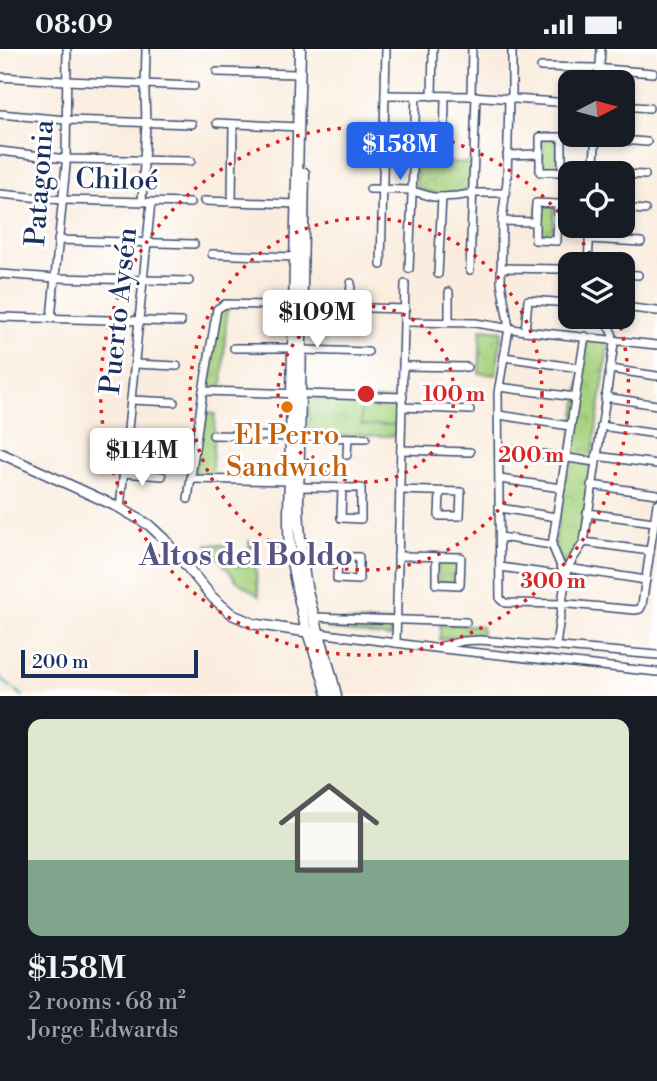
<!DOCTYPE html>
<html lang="en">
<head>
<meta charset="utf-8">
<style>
  body { margin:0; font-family:"Libre Bodoni",serif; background:#20242c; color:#f1f3f6; height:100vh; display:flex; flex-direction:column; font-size:26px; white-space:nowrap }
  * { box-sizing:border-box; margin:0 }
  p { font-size:23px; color:#9ea1a6 }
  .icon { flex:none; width:38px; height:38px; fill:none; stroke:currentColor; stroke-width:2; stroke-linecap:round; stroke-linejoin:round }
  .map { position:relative; height:647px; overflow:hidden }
  .details { display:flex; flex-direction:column; background:#171b24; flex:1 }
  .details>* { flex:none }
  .needle { width:46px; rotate:84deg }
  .fabs { position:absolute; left:558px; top:21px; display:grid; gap:14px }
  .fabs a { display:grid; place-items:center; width:77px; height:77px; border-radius:14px; background:#171b24; box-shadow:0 4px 10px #0003; font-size:35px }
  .scale { position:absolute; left:21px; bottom:18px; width:177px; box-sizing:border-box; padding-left:7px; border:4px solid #1b2f5e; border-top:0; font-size:19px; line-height:24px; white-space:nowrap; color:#1b2f5e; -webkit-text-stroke:5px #fff; paint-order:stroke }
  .price { position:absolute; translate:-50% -60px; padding:0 16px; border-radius:7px; background:#fff; color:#222; font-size:23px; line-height:46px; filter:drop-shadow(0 2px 4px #0008) }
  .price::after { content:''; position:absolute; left:50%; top:42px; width:21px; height:16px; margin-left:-10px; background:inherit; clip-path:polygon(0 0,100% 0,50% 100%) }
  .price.active { background:#2563eb; color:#fff }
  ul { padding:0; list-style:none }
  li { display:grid; align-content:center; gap:14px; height:371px; padding:0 28px }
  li+li { border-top:2px solid #363941 }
  li span { display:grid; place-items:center; height:217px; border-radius:14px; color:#555 }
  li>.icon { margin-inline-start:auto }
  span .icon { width:126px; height:126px; fill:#fffc; stroke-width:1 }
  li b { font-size:30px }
  .status { display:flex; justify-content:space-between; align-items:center; height:49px; padding:0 35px; background:#171b24; direction:ltr }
  .status svg { height:19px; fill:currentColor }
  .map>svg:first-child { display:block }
  .grass { fill:url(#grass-tufts); stroke:#61816f; stroke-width:2 }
  .park { fill:url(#park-crowns); stroke:#61816f; stroke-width:2 }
  .pitch { fill:#a7d380; stroke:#61816f; stroke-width:2 }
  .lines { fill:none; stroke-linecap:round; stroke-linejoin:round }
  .stream { stroke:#42a9c2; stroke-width:2 }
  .minor-casing { stroke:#3c4c71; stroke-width:10 }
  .tertiary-casing { stroke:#3c4c71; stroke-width:12 }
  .secondary-casing { stroke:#3c4c71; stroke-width:13 }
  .minor { stroke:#fff; stroke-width:7 }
  .tertiary { stroke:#fff; stroke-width:9 }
  .secondary { stroke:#fff; stroke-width:10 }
  .ring { fill:none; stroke:#d62828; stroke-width:3.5; stroke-dasharray:3.5 7 }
  .food-dot { fill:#e8710a; stroke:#fff; stroke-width:2.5 }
  .labels { text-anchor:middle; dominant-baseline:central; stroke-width:6; stroke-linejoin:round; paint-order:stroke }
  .street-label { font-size:28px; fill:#1b2f5e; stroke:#fff }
  .food-label { font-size:28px; fill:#c56008; stroke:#fff }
  .neighbourhood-label { font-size:30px; font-weight:bold; fill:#565584; stroke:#fff }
  .centre { fill:#d62828; stroke:#fff; stroke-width:3.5 }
  .ring-label { font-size:21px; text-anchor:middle; font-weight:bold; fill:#d62828; stroke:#fff; stroke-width:6; stroke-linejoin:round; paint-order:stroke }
</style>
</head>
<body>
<div class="status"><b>08:09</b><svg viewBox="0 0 49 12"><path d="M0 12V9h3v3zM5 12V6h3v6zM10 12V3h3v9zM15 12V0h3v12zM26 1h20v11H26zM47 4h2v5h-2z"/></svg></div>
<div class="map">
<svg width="657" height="647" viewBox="0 0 657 647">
  <defs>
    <pattern id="grass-tufts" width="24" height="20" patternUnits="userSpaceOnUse" patternTransform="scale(1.75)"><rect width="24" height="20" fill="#a7d380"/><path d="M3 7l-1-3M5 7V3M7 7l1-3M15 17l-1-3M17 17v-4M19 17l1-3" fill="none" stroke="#8fb571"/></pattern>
    <pattern id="park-crowns" width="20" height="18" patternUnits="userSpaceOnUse" patternTransform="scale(1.75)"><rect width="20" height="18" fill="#a7d380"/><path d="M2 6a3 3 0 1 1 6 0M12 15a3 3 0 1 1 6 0" fill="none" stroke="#8fb571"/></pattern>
  </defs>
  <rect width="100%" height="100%" fill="#fff"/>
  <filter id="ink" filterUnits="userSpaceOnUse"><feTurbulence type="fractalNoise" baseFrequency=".0143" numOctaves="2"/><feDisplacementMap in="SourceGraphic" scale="14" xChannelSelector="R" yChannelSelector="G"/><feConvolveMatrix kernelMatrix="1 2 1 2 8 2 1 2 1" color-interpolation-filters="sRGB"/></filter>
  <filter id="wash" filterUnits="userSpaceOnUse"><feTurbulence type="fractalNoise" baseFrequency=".00686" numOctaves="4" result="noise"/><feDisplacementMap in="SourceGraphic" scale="28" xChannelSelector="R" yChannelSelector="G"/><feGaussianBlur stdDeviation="1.57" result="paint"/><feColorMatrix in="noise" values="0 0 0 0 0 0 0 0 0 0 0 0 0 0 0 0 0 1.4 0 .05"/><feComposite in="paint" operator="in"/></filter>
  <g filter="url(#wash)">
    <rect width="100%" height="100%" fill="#faeddf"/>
    <g class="grass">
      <path d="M222 261H227L222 338H206L218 265Z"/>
      <path d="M202 364 215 365 212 426H194Z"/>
      <path d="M249 492H252L259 547 237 532 207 495 233 497 237 517 251 516Z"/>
    </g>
    <g class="park">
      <path d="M543 90H557V119L542 118Z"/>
      <path d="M417 113 471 114 470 140C451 146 435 146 416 139Z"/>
      <path d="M538 156H554L553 186H537Z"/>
      <path d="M481 280 502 282 496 326 479 324Z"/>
      <path d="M587 289 609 292 580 491 562 519 555 494Z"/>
      <path d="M309 349 397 351V387L308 386Z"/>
      <path d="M439 509 459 510 458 534 438 533Z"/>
      <path d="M324 572 391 573V588L328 580Z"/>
      <path d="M440 575 481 577 482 584H471L440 591Z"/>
    </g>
    <path class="pitch" d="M361 356 396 357V376H361Z"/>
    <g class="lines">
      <path class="stream" d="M0 626 3 632 23 647"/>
    </g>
  </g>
  <g filter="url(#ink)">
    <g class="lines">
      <defs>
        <g id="minor">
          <path d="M541 18 594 19 653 24"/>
          <path d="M217 23 299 25"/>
          <path d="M0 28 66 32 194 37"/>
          <path d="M599 33 601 0"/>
          <path d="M385 46 471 47 570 54"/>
          <path d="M432 47 433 0"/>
          <path d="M471 47 472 0"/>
          <path d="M509 49 507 132 502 172 501 233 509 279 498 344 500 550 505 554 569 555 635 561 640 560 642 556 657 455"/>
          <path d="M512 50V0"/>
          <path d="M623 57 649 59"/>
          <path d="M0 65 66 71 192 75"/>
          <path d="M217 74 299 78"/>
          <path d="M595 89 647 93"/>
          <path d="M0 102 66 110 191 112"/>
          <path d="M507 106 540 105V123H562V88H540V105"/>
          <path d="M444 111 445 47"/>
          <path d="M593 123 613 124"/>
          <path d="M593 124 596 87"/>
          <path d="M623 125 645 126"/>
          <path d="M370 140 409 141 433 148H442L458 147 476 144H505"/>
          <path d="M0 145 62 151 190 154"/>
          <path d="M204 152 297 155"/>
          <path d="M142 153 146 74 145 44 146 0"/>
          <path d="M232 153 233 75"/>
          <path d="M623 159 645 161"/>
          <path d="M502 172 535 173V191L557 192 558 155 536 154 535 173"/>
          <path d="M589 190 641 193"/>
          <path d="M58 191 194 195"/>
          <path d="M212 205 295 208"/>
          <path d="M588 215 590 177"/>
          <path d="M381 216 386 0"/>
          <path d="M501 219 560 220"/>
          <path d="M409 220 416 47"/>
          <path d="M470 221 476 47"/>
          <path d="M0 225 55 229 189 232"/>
          <path d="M438 225 442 148"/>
          <path d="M623 225 638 226"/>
          <path d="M449 243V273"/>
          <path d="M623 258 657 262"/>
          <path d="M349 259 351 234"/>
          <path d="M0 268 181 273"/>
          <path d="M51 269 66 116 67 0"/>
          <path d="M405 273 475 274 525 282 657 296"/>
          <path d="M525 282 528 251 570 254"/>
          <path d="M234 299H293"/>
          <path d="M302 301 368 303"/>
          <path d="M504 308 579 319"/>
          <path d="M135 315 177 317"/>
          <path d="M404 317 467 318"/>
          <path d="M610 320 657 327"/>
          <path d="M499 338 575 348"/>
          <path d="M203 342 403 348"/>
          <path d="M605 348 657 356"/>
          <path d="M131 351 174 353"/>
          <path d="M402 358 470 361"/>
          <path d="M499 366 570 377"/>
          <path d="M601 377 657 385"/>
          <path d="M213 386 291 388"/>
          <path d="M300 388 366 389"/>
          <path d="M127 389 168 391"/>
          <path d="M500 399 595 413"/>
          <path d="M401 401 470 403"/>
          <path d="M347 406 348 389"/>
          <path d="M596 407 657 415"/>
          <path d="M123 424 162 427"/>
          <path d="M191 430 290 432"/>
          <path d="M500 430 561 439"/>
          <path d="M591 436 657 445"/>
          <path d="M299 438 361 439V470L341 469 342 439"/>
          <path d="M400 441 461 443 460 467H439L440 443"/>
          <path d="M188 450 203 342 217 260 225 255 405 260"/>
          <path d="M120 459 151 153"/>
          <path d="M500 459 556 468"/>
          <path d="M587 464 654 473"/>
          <path d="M500 488 552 496"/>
          <path d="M584 493 650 502"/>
          <path d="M301 507 359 508V531L337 530 338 508"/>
          <path d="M398 507 461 508 460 536 436 535V508"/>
          <path d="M500 518 565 527"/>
          <path d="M567 519 646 531"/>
          <path d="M565 527 552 496 585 287"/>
          <path d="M314 568 466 573"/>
          <path d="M319 584 434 599 657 623"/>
          <path d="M396 594 405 235"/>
          <path d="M556 596 567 519 584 493 614 295 612 284 603 268"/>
          <path d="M442 597 463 592 480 591 657 606"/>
        </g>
        <path id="tertiary" d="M0 404 120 459 149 476 164 490 213 549 233 566 254 575 314 584"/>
        <g id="secondary">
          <path d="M300 0 290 432C289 454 288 476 290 498 293 524 299 549 305 574 312 598 323 622 328 647"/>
          <path d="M304 124 298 455C299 483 301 510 306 537 314 574 328 610 336 647"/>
        </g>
      </defs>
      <use href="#minor" class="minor-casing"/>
      <use href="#tertiary" class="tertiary-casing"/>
      <use href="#secondary" class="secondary-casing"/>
      <use href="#minor" class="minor"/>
      <use href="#tertiary" class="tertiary"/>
      <use href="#secondary" class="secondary"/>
    </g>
  </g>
  <g class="ring">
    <circle cx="366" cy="345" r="88"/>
    <circle cx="366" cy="345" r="176"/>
    <path d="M618 268A264 264 0 1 1 596 215"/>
  </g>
  <circle class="food-dot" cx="287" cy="358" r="7"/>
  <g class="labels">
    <g class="street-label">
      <text transform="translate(117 131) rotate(1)">Chiloé</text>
      <text transform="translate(40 134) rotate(-86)">Patagonia</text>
      <text transform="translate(119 262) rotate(-84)">Puerto Aysén</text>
    </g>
    <g class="food-label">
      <text x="287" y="386">El Perro<tspan x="287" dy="32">Sandwich</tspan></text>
    </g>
    <g class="neighbourhood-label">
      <text x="246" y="507">Altos del Boldo</text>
    </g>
  </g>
  <circle cx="366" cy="345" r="10" class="centre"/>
  <g class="ring-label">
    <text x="454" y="352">100 m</text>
    <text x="531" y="413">200 m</text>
    <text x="553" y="539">300 m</text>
  </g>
</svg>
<div class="fabs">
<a><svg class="needle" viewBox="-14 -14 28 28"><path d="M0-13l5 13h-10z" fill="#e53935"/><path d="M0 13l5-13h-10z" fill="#9ea1a6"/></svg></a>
<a><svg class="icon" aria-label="locate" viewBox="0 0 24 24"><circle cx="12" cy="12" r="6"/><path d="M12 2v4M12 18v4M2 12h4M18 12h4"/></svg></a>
<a><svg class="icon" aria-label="layers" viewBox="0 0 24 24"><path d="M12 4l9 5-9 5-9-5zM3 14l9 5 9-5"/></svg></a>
</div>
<div class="scale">200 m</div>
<b class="price active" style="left:400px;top:133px">$158M</b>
<b class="price" style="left:317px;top:301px">$109M</b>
<b class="price" style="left:142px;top:439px">$114M</b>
</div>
<section class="details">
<ul>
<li><span style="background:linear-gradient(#dfe7d0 65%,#7fa58c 0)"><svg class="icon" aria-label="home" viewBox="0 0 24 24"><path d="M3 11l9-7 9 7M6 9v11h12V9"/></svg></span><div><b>$158M</b><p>2 rooms · 68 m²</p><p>Jorge Edwards</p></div></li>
</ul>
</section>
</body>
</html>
